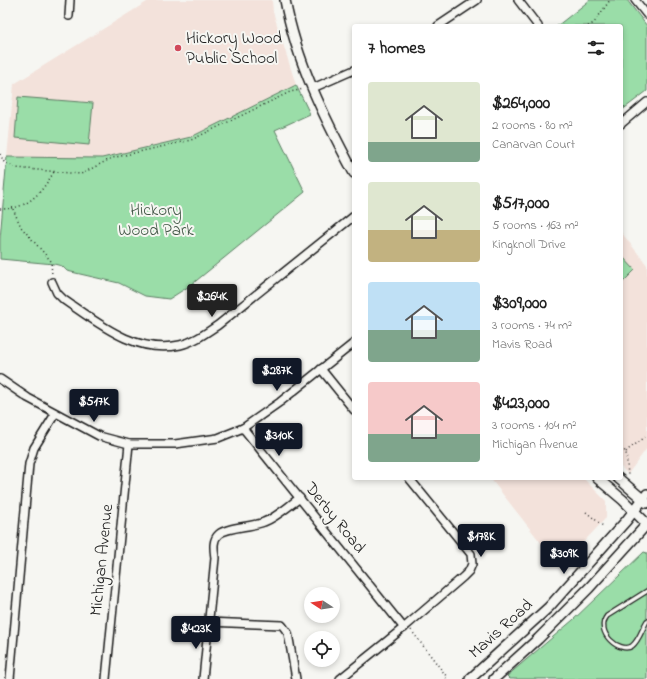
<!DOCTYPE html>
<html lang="en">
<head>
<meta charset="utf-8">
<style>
  body { margin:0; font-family:"Indie Flower",sans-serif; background:#f6f6f6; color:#222; height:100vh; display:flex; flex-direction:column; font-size:15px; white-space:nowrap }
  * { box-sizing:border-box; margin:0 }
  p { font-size:13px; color:#767676 }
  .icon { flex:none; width:22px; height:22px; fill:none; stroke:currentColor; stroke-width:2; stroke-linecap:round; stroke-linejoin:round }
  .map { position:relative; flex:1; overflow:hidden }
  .panel { position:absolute; left:352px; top:24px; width:271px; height:456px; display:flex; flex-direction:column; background:#fff; border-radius:4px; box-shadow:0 2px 6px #0003 }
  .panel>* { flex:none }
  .needle { width:26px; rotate:282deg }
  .controls { position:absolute; left:304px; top:587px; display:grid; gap:8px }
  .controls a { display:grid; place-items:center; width:36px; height:36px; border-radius:50%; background:#fff; box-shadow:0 2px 6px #0003; font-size:20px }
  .price { position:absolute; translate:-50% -34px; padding:0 9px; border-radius:4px; background:#111827; color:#fff; font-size:13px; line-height:26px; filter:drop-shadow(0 1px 2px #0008) }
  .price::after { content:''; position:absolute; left:50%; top:24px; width:12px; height:9px; margin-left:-6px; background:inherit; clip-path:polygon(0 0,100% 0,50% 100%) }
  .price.on { background:#222; color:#fff }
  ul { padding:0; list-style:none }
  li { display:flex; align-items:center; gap:12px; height:100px; padding:0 16px }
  li span { display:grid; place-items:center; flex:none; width:112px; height:80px; border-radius:4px; color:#555 }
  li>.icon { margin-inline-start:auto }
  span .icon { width:48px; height:48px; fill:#fffc; stroke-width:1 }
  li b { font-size:17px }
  h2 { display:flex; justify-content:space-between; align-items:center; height:48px; padding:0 16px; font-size:17px }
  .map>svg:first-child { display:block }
  .built { fill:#f3e2db }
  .green { fill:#9adda8; stroke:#5b7c62 }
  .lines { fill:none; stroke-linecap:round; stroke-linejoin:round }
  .lane-casing { stroke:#1c1c1c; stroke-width:6 }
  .street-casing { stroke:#1c1c1c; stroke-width:10 }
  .secondary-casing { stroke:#1c1c1c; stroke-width:12 }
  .path { stroke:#1c1c1c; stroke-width:1.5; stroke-dasharray:1 3; stroke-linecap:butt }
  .lane { stroke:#f6f6f2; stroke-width:3.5 }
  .street { stroke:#f6f6f2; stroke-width:7 }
  .secondary { stroke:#f6f6f2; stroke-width:9 }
  .poi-dot { fill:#d1495b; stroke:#f6f6f2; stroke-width:1.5 }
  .labels { text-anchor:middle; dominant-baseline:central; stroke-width:4; stroke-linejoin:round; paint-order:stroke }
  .poi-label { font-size:17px; fill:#1c1c1c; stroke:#f6f6f2; text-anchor:start }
  .park-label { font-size:17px; fill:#425646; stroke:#f6f6f2 }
  .street-label { font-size:17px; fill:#1c1c1c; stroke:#f6f6f2 }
</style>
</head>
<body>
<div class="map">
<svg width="647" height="679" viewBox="0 0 647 679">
  <rect width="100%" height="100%" fill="#f6f6f2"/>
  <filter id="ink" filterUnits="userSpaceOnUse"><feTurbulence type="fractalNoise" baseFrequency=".025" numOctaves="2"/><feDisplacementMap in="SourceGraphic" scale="8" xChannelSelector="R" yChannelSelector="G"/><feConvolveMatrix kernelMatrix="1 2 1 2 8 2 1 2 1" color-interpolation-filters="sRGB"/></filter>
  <g filter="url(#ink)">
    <g class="built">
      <path d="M150 0H272L273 12 296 85 191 137 102 158 7 157 14 84Z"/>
      <path d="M621 232 647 265V448L628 474 621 467Z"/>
      <path d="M490 478H583L606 501V518L560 567Z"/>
    </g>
    <g class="green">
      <path d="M590 0H627L647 26V91L621 111V26H557Z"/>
      <path d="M296 85 310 114 275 130 305 192 191 285 169 299 145 296 119 283 67 271 62 266 54 264 0 259V239L7 157 102 158 191 137Z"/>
      <path d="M18 97 93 103 89 145 15 138Z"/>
      <path d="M621 255 635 270 621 284Z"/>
      <path d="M644 552 647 553V679H510L507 676 573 620Z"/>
    </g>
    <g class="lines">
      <defs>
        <path id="lane" d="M647 591 607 616C594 632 620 654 632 646 639 641 642 629 647 621"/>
        <g id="street">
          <path d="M518 0 538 26"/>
          <path d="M635 0 647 15"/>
          <path d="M69 16 70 0"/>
          <path d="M438 26 477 0"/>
          <path d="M313 88 354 70"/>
          <path d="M621 124 647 102"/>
          <path d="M52 282 57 293 64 300C98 323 136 355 180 345 194 342 206 333 218 325L354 216"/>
          <path d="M321 369 354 410"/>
          <path d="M0 379 28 398 99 436 129 444H175L218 438 243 428 280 402 354 343"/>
          <path d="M243 428 404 628"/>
          <path d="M208 622 282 625 288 633 296 679"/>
          <path d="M10 679 29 464 34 448 55 414"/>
          <path d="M106 679 129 444"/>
          <path d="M203 679 215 558C214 550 212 540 219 534 227 527 252 527 264 522 277 517 288 506 300 498"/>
          <path d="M340 679 407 625 463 577 469 571 472 564 471 554 409 478"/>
        </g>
        <g id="secondary">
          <path d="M285 0C296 61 325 119 354 173"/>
          <path d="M597 478 623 500 647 524"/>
          <path d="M618 478 647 503"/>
          <path d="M470 679 549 607 626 521 647 494"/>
          <path d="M494 679 538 639 589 588 647 524"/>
        </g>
      </defs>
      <use href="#lane" class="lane-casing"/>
      <use href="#street" class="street-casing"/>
      <use href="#secondary" class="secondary-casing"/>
      <g class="path">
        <path d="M588 26 594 23 610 0"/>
        <path d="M621 104 627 109"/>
        <path d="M0 154 4 162 16 168 81 174 112 158 191 140 290 92 304 89"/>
        <path d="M0 209C29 209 40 194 54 172"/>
        <path d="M13 209 21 227 51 261 52 276"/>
        <path d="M621 448 626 452 628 475"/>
        <path d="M626 452C632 445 642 442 647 434"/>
        <path d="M586 512 603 526"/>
        <path d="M411 630 447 677 444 679"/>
      </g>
      <use href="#lane" class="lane"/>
      <use href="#street" class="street"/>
      <use href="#secondary" class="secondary"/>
    </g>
  </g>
  <circle class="poi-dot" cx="178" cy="48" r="4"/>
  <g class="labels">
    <g class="poi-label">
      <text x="186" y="38">Hickory Wood<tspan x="186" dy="20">Public School</tspan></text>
    </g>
    <g class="park-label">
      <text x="156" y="210">Hickory<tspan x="156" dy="20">Wood Park</tspan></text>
    </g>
    <g class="street-label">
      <text transform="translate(335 518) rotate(51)">Derby Road</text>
      <text transform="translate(102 560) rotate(-84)">Michigan Avenue</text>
      <text transform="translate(501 629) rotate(-42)">Mavis Road</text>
    </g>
  </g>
</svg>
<div class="controls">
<a><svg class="needle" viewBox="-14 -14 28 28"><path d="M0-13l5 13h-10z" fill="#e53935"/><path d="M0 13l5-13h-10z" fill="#767676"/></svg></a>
<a><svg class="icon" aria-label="locate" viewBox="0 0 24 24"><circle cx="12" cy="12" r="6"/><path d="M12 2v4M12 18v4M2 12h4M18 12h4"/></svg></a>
</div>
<b class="price on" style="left:212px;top:318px">$264K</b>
<b class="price" style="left:277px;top:392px">$287K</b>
<b class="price" style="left:94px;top:423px">$517K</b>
<b class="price" style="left:279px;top:457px">$310K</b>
<b class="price" style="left:481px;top:558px">$178K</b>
<b class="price" style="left:564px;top:575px">$309K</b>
<b class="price" style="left:196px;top:650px">$423K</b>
<section class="panel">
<h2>7 homes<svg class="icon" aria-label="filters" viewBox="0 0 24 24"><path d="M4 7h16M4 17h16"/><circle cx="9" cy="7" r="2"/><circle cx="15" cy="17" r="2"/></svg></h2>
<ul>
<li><span style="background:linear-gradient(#dfe7d0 75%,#7fa58c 0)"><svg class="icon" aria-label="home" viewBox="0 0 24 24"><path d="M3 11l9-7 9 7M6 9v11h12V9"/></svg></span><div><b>$264,000</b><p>2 rooms · 80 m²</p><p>Canarvan Court</p></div></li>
<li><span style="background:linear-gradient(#dfe7d0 60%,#c2b280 0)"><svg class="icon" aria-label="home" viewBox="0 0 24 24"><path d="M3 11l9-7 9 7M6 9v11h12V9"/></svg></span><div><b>$517,000</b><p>5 rooms · 163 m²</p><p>Kingknoll Drive</p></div></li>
<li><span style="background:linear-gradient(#bfe0f5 60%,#7fa58c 0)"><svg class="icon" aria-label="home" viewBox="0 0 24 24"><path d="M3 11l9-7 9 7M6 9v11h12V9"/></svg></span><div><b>$309,000</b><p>3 rooms · 74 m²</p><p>Mavis Road</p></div></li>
<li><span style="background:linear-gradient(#f6c9c9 65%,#7fa58c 0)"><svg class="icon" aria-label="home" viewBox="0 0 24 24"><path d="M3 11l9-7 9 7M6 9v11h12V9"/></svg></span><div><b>$423,000</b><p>3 rooms · 104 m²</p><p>Michigan Avenue</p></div></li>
</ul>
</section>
</div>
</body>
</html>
